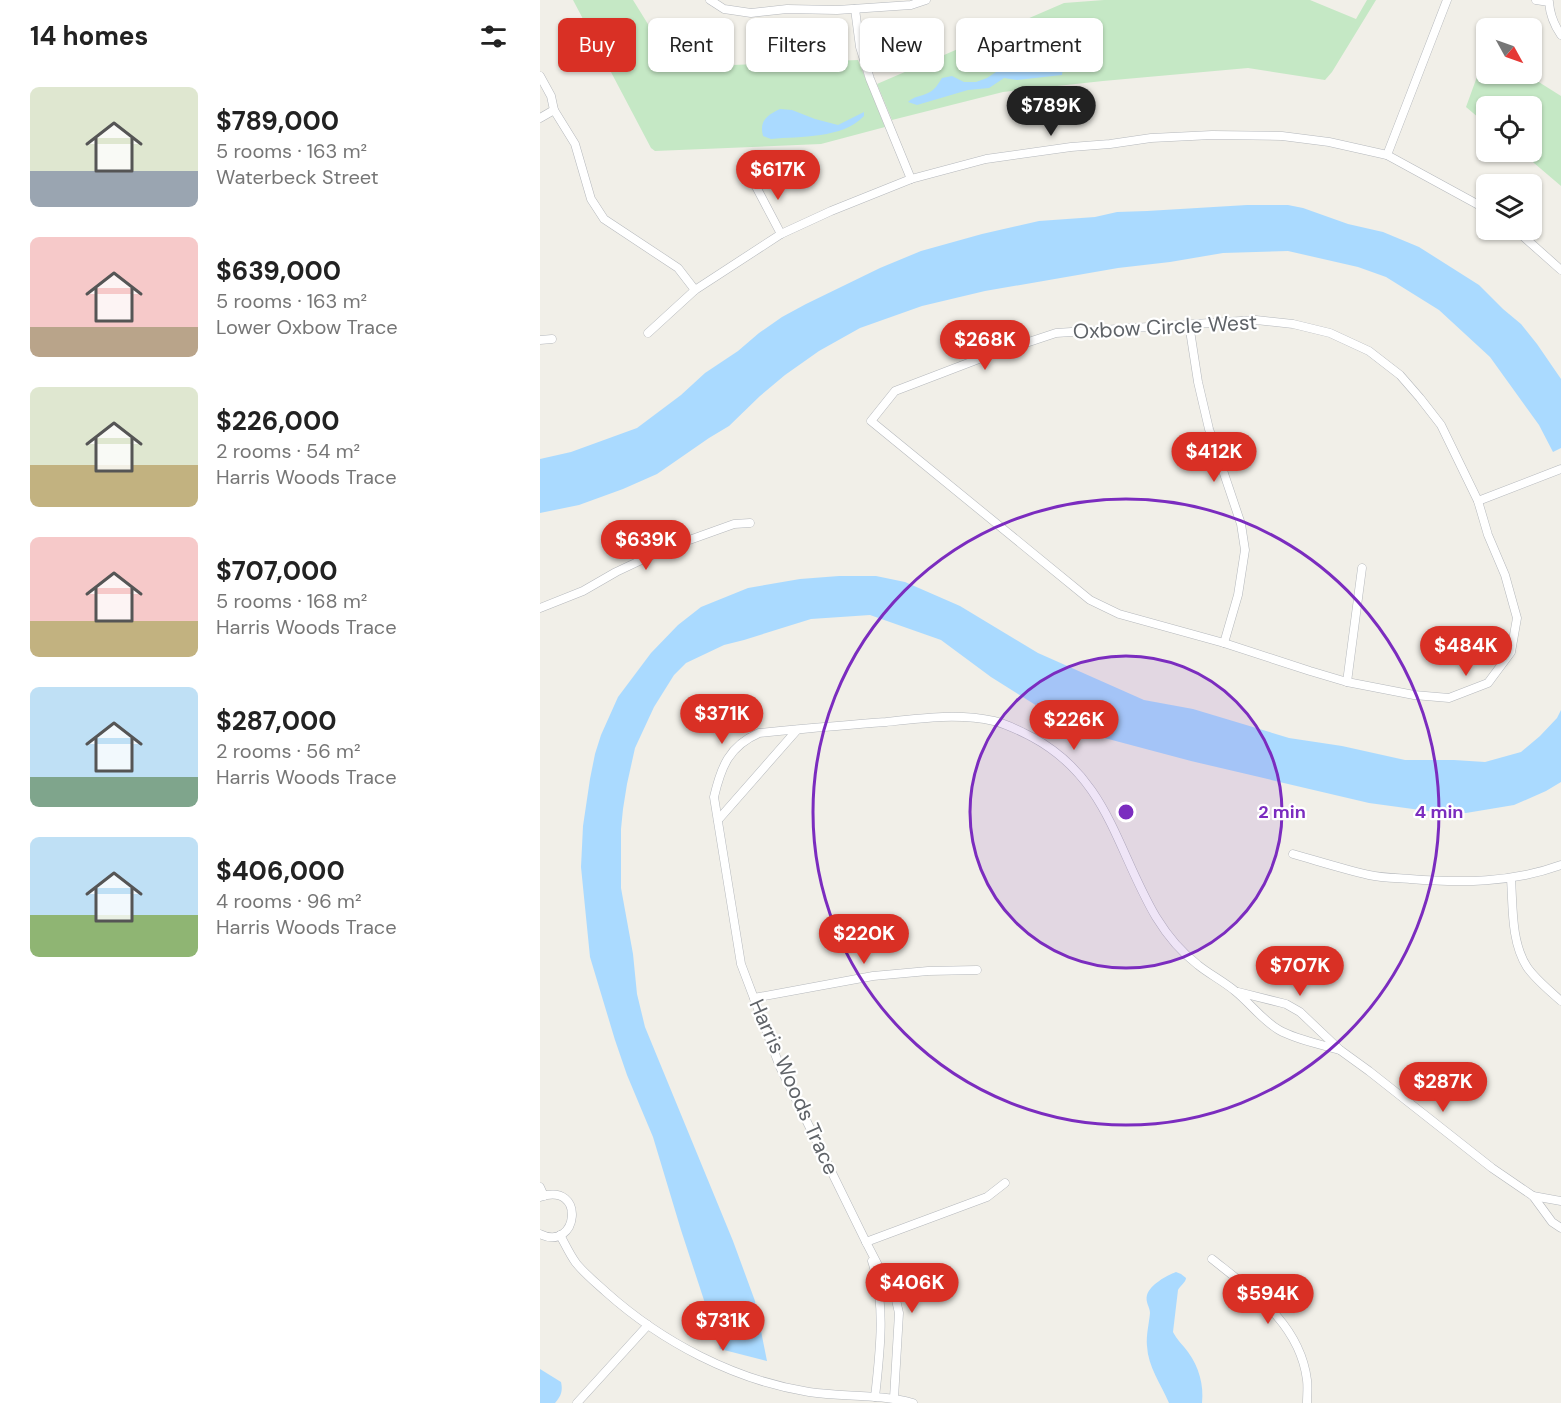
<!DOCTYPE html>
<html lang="en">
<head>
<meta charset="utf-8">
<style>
  body { margin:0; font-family:"DM Sans",sans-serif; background:#f2f2f2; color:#222; height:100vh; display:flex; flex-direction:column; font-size:22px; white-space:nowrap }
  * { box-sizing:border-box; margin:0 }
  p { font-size:20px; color:#767676 }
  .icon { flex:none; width:33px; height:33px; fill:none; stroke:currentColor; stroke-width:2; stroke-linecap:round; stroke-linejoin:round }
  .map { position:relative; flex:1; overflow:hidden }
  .sheet { display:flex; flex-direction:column; background:#fff; width:540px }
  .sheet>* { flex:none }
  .top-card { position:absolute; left:18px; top:18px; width:570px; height:54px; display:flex; gap:12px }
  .needle { width:39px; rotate:130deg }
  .fabs { position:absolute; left:936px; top:18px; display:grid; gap:12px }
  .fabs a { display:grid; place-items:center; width:66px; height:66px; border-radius:9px; background:#fff; box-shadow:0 2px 4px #0004; font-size:30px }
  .price { position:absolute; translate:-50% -51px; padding:0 14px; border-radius:21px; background:#d93025; color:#fff; font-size:20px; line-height:39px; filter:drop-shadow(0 2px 3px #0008) }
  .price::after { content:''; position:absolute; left:50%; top:36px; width:18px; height:14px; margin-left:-9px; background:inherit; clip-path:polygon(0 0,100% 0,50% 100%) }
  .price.on { background:#222; color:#fff }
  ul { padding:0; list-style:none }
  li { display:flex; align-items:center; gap:18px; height:150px; padding:0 30px }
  li span { display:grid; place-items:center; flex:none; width:168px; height:120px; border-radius:9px; color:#555 }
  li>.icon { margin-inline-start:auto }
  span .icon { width:72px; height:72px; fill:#fffc; stroke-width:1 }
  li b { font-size:26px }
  h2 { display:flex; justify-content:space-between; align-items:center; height:72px; padding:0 30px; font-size:26px }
  .tag { padding:0 21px; border-radius:9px; background:#fff; box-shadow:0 2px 4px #0004; font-size:21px; line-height:54px }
  .tag.on { background:#d93025; color:#fff }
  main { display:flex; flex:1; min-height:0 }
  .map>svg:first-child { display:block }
  .green { fill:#c5e8c5 }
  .water { fill:#aadaff }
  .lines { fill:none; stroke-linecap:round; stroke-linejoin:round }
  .minor-casing { stroke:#b5b8bc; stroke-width:9 }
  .minor { stroke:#fff; stroke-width:8 }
  .ring { fill:none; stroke:#7b2cbf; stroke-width:3 }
  .labels { text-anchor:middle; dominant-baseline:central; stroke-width:4.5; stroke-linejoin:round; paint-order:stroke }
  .street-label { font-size:21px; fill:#5f6368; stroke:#fff }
  .centre { fill:#7b2cbf; stroke:#fff; stroke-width:3 }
  .ring-label { font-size:18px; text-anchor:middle; font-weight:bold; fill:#7b2cbf; stroke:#fff; stroke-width:4.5; stroke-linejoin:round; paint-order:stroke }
</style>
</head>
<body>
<main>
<section class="sheet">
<h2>14 homes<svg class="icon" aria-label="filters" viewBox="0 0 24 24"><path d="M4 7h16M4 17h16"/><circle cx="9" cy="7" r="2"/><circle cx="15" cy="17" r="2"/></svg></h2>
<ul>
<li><span style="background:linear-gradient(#dfe7d0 70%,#9aa5b1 0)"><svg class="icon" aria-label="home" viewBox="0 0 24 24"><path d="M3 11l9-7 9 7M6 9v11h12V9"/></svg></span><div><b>$789,000</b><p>5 rooms · 163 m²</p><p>Waterbeck Street</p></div></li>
<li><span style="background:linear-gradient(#f6c9c9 75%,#b9a48a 0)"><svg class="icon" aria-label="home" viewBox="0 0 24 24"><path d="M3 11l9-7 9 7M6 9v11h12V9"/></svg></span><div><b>$639,000</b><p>5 rooms · 163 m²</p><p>Lower Oxbow Trace</p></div></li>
<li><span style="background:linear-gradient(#dfe7d0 65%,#c2b280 0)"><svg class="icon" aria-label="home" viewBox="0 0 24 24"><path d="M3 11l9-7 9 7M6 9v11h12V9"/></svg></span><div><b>$226,000</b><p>2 rooms · 54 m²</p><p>Harris Woods Trace</p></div></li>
<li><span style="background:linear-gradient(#f6c9c9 70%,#c2b280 0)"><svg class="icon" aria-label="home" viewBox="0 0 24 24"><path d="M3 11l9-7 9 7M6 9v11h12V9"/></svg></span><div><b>$707,000</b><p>5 rooms · 168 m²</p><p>Harris Woods Trace</p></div></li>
<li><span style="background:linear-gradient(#bfe0f5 75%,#7fa58c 0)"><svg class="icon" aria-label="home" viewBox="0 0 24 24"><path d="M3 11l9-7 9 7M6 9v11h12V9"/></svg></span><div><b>$287,000</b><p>2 rooms · 56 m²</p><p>Harris Woods Trace</p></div></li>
<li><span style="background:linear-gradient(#bfe0f5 65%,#8fb573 0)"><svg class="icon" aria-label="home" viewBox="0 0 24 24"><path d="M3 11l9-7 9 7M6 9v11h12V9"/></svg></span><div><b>$406,000</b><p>4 rooms · 96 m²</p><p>Harris Woods Trace</p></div></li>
</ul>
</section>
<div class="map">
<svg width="1021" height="1403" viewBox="0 0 1021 1403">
  <rect width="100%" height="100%" fill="#f1efe8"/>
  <g class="green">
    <path d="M33 0H93L111 29 167 66 318 60 345 127 281 144 115 151 111 148Z"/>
    <path d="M564 0H770L816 19 827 0H836L792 72 785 80 708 68 563 81 463 92 352 120 337 84 524 3Z"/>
    <path d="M946 52V74H986L1021 96V186L981 152H992V106H946V124L926 107Z"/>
  </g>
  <g class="water">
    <path d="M493 62H507L523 67 522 75 477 80 464 78 449 88 428 90 377 105 368 102C374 96 380 97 388 93 395 90 398 84 402 78L412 76 424 82H436L447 78 459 70 476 67Z"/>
    <path d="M240 109 252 110 275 119 298 125 324 112V116C302 139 261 136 231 139L223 136C219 121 227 115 240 109Z"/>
    <path d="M707 205H748L763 208 808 224 843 232 879 247 939 285 963 309 981 324 997 344 1021 379V448L1013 452 999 425 950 357 899 310 846 277 818 267 748 251 683 253 630 262 578 268 445 291 382 306 320 328 279 351 245 375 220 396 189 426 169 438 117 474 83 489 39 505 0 513V459L31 452 97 428 141 395 165 373 198 351 219 333 242 317 266 304 340 268 381 251 442 234 499 221 555 217 577 212 607 211Z"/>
    <path d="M299 576H336L365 582 420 606 498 653 604 700 653 709 749 738 802 746 865 760H914L945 762 981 752 1000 736 1017 718 1021 710V782L1006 791 974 805 926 813 895 812 829 803 651 761 557 736 513 716 451 677 401 640 330 615 271 619 204 640 184 645 146 663 134 675 114 707 95 748 87 784 83 809 81 829V888L93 954 97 994 105 1027 193 1241 215 1301 227 1361 180 1349 141 1230 113 1137 87 1075 75 1040 50 957 41 867 43 826 50 779 55 754 61 735 78 697 111 653 138 625 161 607 208 588 260 579Z"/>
    <path d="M636 1272 641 1274 646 1278C646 1282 640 1286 638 1290L633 1332C637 1340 643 1345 648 1352 659 1367 664 1385 662 1403H629C621 1384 608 1367 607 1346 606 1335 609 1324 610 1313 610 1307 605 1302 607 1295 610 1285 627 1275 636 1272Z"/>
    <path d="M0 1369 21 1382C23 1391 21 1396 15 1403H0Z"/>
  </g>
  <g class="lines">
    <defs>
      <g id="minor">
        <path d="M170 0 184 9 211 13 247 9 297 10 371 5 386 0"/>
        <path d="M996 0 1009 2C1010 15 1014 25 1021 35"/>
        <path d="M315 9 320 47 330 79 371 179"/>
        <path d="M0 76 11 96 14 110 35 144 51 199 64 219 138 268 155 290"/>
        <path d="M0 118 14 110"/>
        <path d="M847 155 907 0"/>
        <path d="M212 179 241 234"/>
        <path d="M976 230 1021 270"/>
        <path d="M716 320 753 324 790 333 829 351 860 375 880 398 901 425 938 501 948 535 965 575 977 618 971 652 948 683 909 698 874 695 807 682 770 671 684 643 579 614 550 600 331 421 355 391 444 357 516 333Z"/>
        <path d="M649 324 658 382 669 429 701 524 705 550 698 595 684 643"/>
        <path d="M108 333 155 290 241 234 291 211 371 179 446 159 531 147 570 144 611 138 672 135 742 136 789 142 847 155 946 209"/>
        <path d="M0 340 12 339"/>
        <path d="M938 501 1021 469"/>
        <path d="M0 608 43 591 76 572 127 548 194 524 210 523"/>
        <path d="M807 682 822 568"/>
        <path d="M178 820 257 730"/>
        <path d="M753 854C778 861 803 869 829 875 842 878 857 878 870 879 921 883 972 883 1021 865"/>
        <path d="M971 879C973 907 971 942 987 967 995 979 1011 992 1021 1001"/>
        <path d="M698 992 746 1004 760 1012 800 1050 829 1071 952 1168 993 1196 1012 1222 1021 1228"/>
        <path d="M214 998 333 976 388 971 437 970"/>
        <path d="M0 1187 4 1196"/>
        <path d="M993 1196 1021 1201"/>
        <path d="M0 1197C47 1181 38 1253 0 1234"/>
        <path d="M20 1235C25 1244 30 1255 36 1263 45 1274 56 1283 66 1292 122 1342 194 1380 269 1392 304 1397 339 1394 373 1403"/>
        <path d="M326 1242 447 1197 465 1183"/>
        <path d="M672 1259C712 1291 760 1324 767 1380 768 1387 767 1395 767 1403"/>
        <path d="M332 1261C346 1304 340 1352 335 1397"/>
        <path d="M354 1398 359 1313 356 1300 326 1242 240 1067 201 964 174 797C181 767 189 746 219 733 261 729 303 725 346 722 381 718 419 713 454 721 467 724 480 731 492 737 568 778 576 849 616 917 627 935 641 952 658 965 669 974 683 981 695 991 710 1003 722 1020 739 1030 757 1040 780 1044 800 1050"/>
        <path d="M37 1403 108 1325"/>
      </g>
    </defs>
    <use href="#minor" class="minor-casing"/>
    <use href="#minor" class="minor"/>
  </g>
  <circle cx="586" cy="812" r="156" fill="#7b2cbf" fill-opacity=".12"/>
  <g class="ring">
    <circle cx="586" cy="812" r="156"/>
    <circle cx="586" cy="812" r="313"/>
  </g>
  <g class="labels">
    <g class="street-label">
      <text transform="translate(625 327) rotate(-3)">Oxbow Circle West</text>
      <text transform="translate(254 1087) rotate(66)">Harris Woods Trace</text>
    </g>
  </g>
  <circle cx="586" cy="812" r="9" class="centre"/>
  <g class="ring-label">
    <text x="742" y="818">2 min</text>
    <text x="899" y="818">4 min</text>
  </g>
</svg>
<div class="fabs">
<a><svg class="needle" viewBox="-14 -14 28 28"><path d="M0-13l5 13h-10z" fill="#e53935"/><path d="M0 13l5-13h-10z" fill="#767676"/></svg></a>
<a><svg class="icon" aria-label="locate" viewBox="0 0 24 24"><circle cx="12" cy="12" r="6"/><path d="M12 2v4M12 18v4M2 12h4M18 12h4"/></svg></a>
<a><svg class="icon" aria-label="layers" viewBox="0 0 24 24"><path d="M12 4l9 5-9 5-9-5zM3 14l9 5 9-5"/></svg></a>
</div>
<b class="price on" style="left:511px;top:137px">$789K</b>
<b class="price" style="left:238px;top:201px">$617K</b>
<b class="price" style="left:445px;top:371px">$268K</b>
<b class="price" style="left:674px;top:483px">$412K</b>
<b class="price" style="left:106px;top:571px">$639K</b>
<b class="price" style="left:926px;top:677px">$484K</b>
<b class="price" style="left:182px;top:745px">$371K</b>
<b class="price" style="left:534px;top:751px">$226K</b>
<b class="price" style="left:324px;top:965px">$220K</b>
<b class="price" style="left:760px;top:997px">$707K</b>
<b class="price" style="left:903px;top:1113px">$287K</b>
<b class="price" style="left:372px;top:1314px">$406K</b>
<b class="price" style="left:728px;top:1325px">$594K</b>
<b class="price" style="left:183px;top:1352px">$731K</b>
<div class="top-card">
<a class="tag on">Buy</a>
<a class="tag">Rent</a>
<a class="tag">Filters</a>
<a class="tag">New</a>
<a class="tag">Apartment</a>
</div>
</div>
</main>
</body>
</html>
